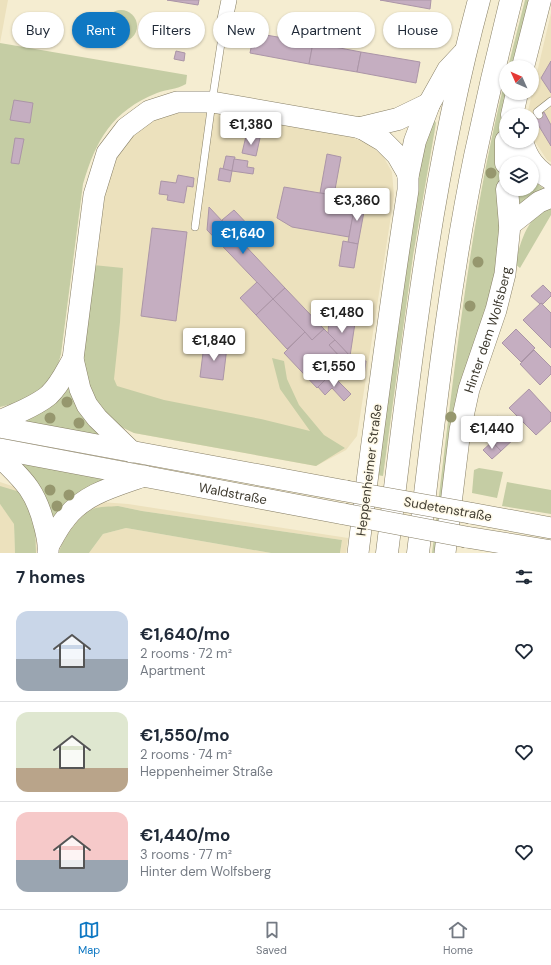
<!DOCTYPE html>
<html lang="en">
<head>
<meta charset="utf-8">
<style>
  body { margin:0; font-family:"DM Sans",sans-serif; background:#f2f2f3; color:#1f2937; height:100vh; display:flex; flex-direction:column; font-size:15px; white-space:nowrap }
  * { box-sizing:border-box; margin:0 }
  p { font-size:13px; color:#747a83 }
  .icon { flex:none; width:22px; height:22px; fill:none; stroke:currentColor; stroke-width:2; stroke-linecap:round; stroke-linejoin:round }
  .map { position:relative; height:553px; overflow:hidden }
  .panel { display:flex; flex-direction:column; background:#fff; flex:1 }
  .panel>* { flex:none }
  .banner { position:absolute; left:12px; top:12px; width:527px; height:36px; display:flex; gap:8px }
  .needle { width:26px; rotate:315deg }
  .tools { position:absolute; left:499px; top:60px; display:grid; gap:8px }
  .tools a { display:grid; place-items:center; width:40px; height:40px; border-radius:50%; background:#fff; box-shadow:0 1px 3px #0004; font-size:20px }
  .price { position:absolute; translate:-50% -34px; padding:0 9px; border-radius:4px; background:#fff; color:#222; font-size:13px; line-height:26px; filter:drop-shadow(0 1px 2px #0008) }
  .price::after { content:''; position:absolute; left:50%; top:24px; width:12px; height:9px; margin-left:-6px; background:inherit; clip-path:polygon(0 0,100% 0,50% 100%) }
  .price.current { background:#0f78c3; color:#fff }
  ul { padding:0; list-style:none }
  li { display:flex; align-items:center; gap:12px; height:100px; padding:0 16px }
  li+li { border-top:1px solid #e0e1e3 }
  li span { display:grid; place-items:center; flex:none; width:112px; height:80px; border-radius:12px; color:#555 }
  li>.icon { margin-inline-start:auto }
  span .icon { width:48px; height:48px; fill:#fffc; stroke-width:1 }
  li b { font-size:17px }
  h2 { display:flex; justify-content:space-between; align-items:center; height:48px; padding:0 16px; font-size:17px }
  .tag { padding:0 14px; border-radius:18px; background:#fff; box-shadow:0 1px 3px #0004; font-size:14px; line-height:36px }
  .tag.current { background:#0f78c3; color:#fff }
  .tab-bar { display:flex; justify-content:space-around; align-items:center; height:56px; border-top:1px solid #e0e1e3; background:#fff; font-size:11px; color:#747a83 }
  .tab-bar a { display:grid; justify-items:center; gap:2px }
  .tab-bar .current { color:#0f78c3 }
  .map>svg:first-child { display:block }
  .built { fill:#ece1bd }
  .green { fill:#c5cda4 }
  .building { fill:#c5aec1; stroke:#ab95a7 }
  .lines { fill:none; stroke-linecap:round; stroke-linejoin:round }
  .lane-casing { stroke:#877f66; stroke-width:8 }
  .street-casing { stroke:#877f66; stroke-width:16 }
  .secondary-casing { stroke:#877f66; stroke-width:22 }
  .highway-casing { stroke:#877f66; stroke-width:23 }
  .lane { stroke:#fff; stroke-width:7 }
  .street { stroke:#fff; stroke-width:15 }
  .secondary { stroke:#fff; stroke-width:21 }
  .highway { stroke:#fff; stroke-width:22 }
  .secondary-bridge-casing { stroke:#877f66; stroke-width:22; stroke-linecap:butt }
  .secondary-bridge { stroke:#fff; stroke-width:21 }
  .tree { fill:#96976e }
  .labels { text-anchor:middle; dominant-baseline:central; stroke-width:3; stroke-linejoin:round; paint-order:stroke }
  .street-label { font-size:13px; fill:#3e3a2f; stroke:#fffae9 }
</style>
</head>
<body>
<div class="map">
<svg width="551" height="553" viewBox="0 0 551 553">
  <rect width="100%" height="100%" fill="#f5edd1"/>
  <g class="built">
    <path d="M0 0H8L0 43Z"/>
    <path d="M551 13V162L547 160 532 137V115H527Z"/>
    <path d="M199 110 317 130 354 138 368 144 383 156 392 172 394 196 357 436 346 450 316 466 134 433 111 422 93 265 109 174 121 149 137 130 158 117 178 111Z"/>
    <path d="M0 482 24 490 101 502 128 504 348 538 346 553H340L342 540 142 511 118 506 60 547 59 553H36L35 519 0 486Z"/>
    <path d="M0 504 14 523 15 553H0Z"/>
    <path d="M126 528 271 553H89L103 534Z"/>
  </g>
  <g class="green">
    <path d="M525 0H530L514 67H508Z"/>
    <circle cx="121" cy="26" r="16"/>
    <path d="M0 43 187 75 186 84C175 90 167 89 157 93 112 111 96 140 83 184L61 354C59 361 57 369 53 375 40 395 22 402 0 407Z"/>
    <path d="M506 76V104L502 139 501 237 497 268 438 553H432C452 394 467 232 506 76Z"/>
    <path d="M434 120 436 123 413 256 383 476 377 475 413 168Z"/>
    <path d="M532 179 544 189 519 204 518 189H532Z"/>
    <path d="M551 207V215L520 268 515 264C521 241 527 216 551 207Z"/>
    <path d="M93 265 123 268 120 322 114 379 117 386 164 400 261 419 310 431 280 389 272 358 284 361 287 379 299 405 324 435 345 448 316 466 134 433 111 422 96 404 83 364Z"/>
    <path d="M70 380 106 437 13 420Z"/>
    <path d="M15 461 111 479 51 529Z"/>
    <path d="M479 468 503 472 497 498 472 493 474 470Z"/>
    <path d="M507 482 551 490V514L502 506Z"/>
    <path d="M0 486 20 492 35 519 36 553H15L14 524 0 504Z"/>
    <path d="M118 506 142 511 342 540 340 553H271L126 528 103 534 89 553H59C61 541 81 513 93 509 100 506 110 507 118 506Z"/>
  </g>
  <g class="building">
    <path d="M167 0H199L198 5Z"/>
    <path d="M380 0H431L430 9Z"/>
    <path d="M254 33 313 43 309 64 250 53Z"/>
    <path d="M313 43 361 52 357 72 309 64Z"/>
    <path d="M176 51 185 53 184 61 174 59Z"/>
    <path d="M361 52 420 62 416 83 357 72Z"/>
    <path d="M551 61V93L541 78Z"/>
    <path d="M14 100 33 103 30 123 10 120Z"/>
    <path d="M544 112 551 125V146L534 118Z"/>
    <path d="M246 136 260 138 256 156 242 153Z"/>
    <path d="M15 138 24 139 19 164 11 163Z"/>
    <path d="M327 154 341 157 334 195 320 193Z"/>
    <path d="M226 156 235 157 232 171 223 169Z"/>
    <path d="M234 159 248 161 247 167 254 168 253 174 232 171Z"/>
    <path d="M220 168 232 171 230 182 218 180Z"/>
    <path d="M178 175 194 178 193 187 187 186 184 203 167 200 168 195 159 194 161 181 176 183Z"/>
    <path d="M284 187 356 199 349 237 292 227 277 218Z"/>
    <path d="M356 199 366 201 358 244 348 242Z"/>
    <path d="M209 207 285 288 273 299 207 230Z"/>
    <path d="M234 210 253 230 241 241 222 220Z"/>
    <path d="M152 228 187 232 176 321 141 316Z"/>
    <path d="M343 241 358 244 354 268 339 266Z"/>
    <path d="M257 282 273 299 256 315 240 298Z"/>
    <path d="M543 285 551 293V296L543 304 541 303 540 304 531 296Z"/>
    <path d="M285 288 324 329 312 340 273 299Z"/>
    <path d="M273 299 305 332 287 349 256 315Z"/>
    <path d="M541 303 551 313V348L523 320Z"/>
    <path d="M329 320 355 323 350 356 328 333Z"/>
    <path d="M324 329 335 340 329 345 344 361 317 388 284 353 305 332 312 340Z"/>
    <path d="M516 329 535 348 521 362 502 343Z"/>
    <path d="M335 340 350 356 344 361 329 345Z"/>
    <path d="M204 345 227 347 223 380 200 377Z"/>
    <path d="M534 350 551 367V374L540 385 520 364Z"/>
    <path d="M349 359 366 361 364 376 347 374Z"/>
    <path d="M331 374 351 394 344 401 332 388 325 395 318 387Z"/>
    <path d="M529 389 551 413V421L536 435 509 408Z"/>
    <path d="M498 416 517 436 501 451 482 430Z"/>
    <path d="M492 442 501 451 492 459 483 450Z"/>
  </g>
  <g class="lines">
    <defs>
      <g id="lane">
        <path d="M539 115 537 112 551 101"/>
        <path d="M195 227 212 102 224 24"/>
      </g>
      <path id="street" d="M224 24 229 0"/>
      <g id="secondary">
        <path d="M0 421C16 413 35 407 49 395 60 385 66 371 73 359"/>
        <path d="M0 427 346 491"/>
        <path id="s1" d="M0 449 344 514"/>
        <path d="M132 452 97 418 87 405 80 389 73 359 94 195 107 153 126 128 149 111 177 102H212L361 128 383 141 397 155 408 174V190C389 311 373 432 358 553"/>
        <path d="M0 457C25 481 37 493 45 528 47 537 49 544 48 552"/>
        <path d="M470 513 551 528"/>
        <path d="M466 537 551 551"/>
        <path d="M49 545C54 536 59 526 66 518 84 494 116 486 144 476"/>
        <path id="s2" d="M445 553 460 430 469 389 496 310 505 274 510 225 539 202 551 197"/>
      </g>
      <g id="highway">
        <path d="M523 67 540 0"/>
        <path d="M512 115 517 93"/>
        <path d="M361 128 398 119 429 104"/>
        <path d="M506 141V163"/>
        <path d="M522 141C527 159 535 169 551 179"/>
        <path d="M408 174 415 141 429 104 448 70 463 54"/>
        <path d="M507 189 510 225"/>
        <path d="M387 553C410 367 430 181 479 0"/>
        <path d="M418 553C434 420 448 287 475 156 486 104 498 52 511 0"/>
      </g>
    </defs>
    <use href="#lane" class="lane-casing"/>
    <use href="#street" class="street-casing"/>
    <use href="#secondary" class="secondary-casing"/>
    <use href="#highway" class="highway-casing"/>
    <use href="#lane" class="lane"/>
    <use href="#street" class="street"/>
    <use href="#secondary" class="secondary"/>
    <use href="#highway" class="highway"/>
    <defs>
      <g id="secondary-bridge">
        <path d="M346 491 470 513"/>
        <path d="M344 514 466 537"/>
      </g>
    </defs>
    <use href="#secondary-bridge" class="secondary-bridge-casing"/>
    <use href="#secondary-bridge" class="secondary-bridge"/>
  </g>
  <g class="tree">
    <circle cx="491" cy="173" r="5.5"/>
    <circle cx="478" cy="262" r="5.5"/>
    <circle cx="470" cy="306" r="5.5"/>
    <circle cx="67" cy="402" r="5.5"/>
    <circle cx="451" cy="417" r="5.5"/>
    <circle cx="50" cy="418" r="5.5"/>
    <circle cx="79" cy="423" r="5.5"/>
    <circle cx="50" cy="490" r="5.5"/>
    <circle cx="69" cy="495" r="5.5"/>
    <circle cx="57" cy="506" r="5.5"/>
  </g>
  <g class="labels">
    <g class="street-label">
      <text stroke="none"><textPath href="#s2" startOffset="228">Hinter dem Wolfsberg</textPath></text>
      <text transform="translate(369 470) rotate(-83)">Heppenheimer Straße</text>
      <text stroke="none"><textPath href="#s1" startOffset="237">Waldstraße</textPath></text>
      <text transform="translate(448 509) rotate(10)">Sudetenstraße</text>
    </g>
  </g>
</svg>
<div class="tools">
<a><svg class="needle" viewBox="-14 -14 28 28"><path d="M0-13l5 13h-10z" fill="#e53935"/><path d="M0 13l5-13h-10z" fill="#747a83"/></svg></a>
<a><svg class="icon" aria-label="locate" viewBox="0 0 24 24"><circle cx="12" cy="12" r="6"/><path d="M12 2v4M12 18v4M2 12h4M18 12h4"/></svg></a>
<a><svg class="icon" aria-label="layers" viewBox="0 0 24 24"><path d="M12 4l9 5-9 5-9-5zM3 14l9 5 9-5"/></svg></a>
</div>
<b class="price" style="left:251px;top:146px">€1,380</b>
<b class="price" style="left:357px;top:222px">€3,360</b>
<b class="price current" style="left:243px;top:255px">€1,640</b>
<b class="price" style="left:342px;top:334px">€1,480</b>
<b class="price" style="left:214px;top:362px">€1,840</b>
<b class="price" style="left:334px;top:388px">€1,550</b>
<b class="price" style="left:492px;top:450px">€1,440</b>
<div class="banner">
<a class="tag">Buy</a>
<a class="tag current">Rent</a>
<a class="tag">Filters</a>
<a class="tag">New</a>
<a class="tag">Apartment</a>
<a class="tag">House</a>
</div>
</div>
<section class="panel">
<h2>7 homes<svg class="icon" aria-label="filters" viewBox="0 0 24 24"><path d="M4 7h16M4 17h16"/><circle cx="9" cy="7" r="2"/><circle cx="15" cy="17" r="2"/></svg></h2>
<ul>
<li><span style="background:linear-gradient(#c9d6e8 60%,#9aa5b1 0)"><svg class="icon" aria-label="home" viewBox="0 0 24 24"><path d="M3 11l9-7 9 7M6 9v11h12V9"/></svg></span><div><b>€1,640/mo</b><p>2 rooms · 72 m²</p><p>Apartment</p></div><svg class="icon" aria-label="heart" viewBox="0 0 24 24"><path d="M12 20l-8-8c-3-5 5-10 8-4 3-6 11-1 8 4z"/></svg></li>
<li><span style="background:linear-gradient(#dfe7d0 70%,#b9a48a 0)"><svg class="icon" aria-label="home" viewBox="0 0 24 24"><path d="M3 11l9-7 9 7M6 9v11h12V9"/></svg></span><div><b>€1,550/mo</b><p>2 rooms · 74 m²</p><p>Heppenheimer Straße</p></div><svg class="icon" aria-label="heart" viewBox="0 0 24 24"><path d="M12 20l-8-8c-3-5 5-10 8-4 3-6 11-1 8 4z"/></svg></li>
<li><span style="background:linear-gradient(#f6c9c9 60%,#9aa5b1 0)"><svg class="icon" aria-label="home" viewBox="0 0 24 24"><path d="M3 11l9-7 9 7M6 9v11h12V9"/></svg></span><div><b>€1,440/mo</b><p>3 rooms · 77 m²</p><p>Hinter dem Wolfsberg</p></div><svg class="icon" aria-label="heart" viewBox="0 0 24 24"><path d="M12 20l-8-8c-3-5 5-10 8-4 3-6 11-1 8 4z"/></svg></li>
</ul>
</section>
<nav class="tab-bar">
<a class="current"><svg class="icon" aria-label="map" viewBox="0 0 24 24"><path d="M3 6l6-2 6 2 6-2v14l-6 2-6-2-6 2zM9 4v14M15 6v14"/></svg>Map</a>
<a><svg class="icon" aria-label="saved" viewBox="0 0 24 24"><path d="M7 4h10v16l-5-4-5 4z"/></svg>Saved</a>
<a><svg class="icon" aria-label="home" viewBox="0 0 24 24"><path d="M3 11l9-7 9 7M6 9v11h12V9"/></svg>Home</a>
</nav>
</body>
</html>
